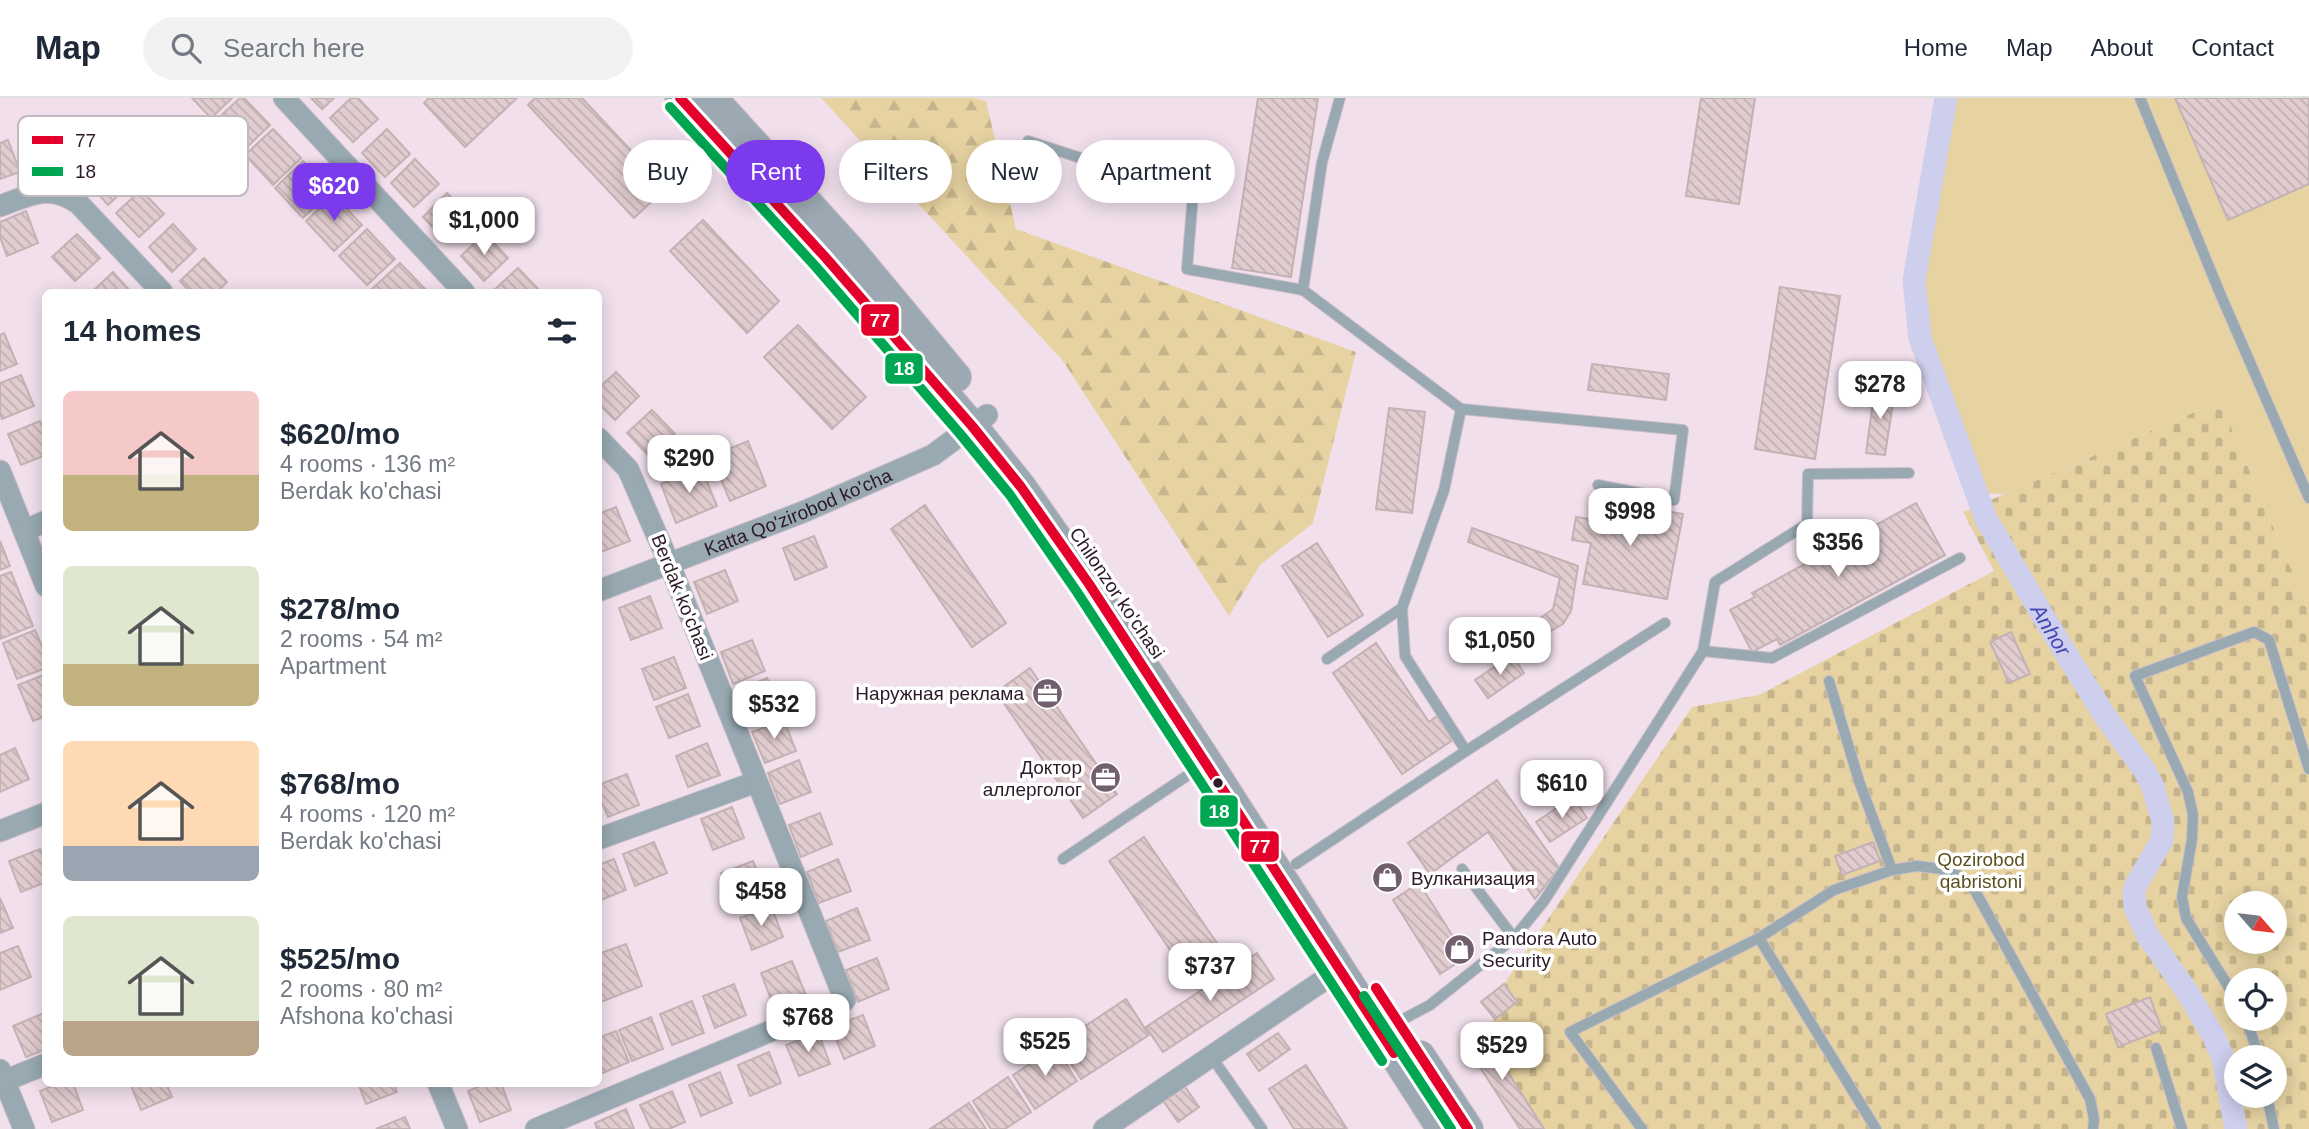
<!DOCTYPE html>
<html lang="en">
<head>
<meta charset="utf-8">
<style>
  body { margin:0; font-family:Helvetica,sans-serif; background:#f2f2f3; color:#1f2937; height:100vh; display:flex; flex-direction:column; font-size:26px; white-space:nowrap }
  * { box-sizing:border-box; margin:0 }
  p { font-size:23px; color:#747a83 }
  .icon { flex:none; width:38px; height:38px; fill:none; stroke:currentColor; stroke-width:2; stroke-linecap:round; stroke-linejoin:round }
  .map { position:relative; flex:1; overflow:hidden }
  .sheet { position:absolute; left:42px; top:191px; width:560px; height:798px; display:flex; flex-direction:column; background:#fff; border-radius:10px; box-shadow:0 4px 18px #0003 }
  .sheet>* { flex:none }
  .hud { position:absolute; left:623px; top:42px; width:665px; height:63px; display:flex; gap:14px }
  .needle { width:46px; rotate:118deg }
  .fabs { position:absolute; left:2224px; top:793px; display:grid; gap:14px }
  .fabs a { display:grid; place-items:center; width:63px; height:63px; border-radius:50%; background:#fff; box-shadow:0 4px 18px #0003; font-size:35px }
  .price { position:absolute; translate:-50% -60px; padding:0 16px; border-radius:14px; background:#fff; color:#222; font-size:23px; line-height:46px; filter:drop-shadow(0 2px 4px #0008) }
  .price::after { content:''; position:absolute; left:50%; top:42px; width:21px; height:16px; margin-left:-10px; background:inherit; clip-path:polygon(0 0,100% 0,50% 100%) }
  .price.active { background:#7c3aed; color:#fff }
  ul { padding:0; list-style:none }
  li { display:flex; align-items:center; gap:21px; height:175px; padding:0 21px }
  li span { display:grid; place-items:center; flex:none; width:196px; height:140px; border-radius:10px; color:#555 }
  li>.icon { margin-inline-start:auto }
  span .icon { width:84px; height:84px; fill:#fffc; stroke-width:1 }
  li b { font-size:30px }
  h2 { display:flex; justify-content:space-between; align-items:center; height:84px; padding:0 21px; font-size:30px }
  .chip { padding:0 24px; border-radius:32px; background:#fff; box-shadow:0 4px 18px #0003; font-size:24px; line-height:63px }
  .chip.active { background:#7c3aed; color:#fff }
  header { display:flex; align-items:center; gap:42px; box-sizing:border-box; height:98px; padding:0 35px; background:#fff; border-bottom:2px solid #e0e1e3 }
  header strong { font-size:33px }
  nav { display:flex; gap:38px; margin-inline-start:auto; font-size:24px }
  .search { width:490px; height:63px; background:#f2f2f3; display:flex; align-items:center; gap:18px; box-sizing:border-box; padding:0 24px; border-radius:38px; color:#747a83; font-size:26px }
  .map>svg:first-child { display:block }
  .forest { fill:url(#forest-firs) }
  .cemetery { fill:url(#cemetery-stones); fill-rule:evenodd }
  .pitch { fill:#e7d3a2 }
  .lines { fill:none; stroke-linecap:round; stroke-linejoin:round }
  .canal { stroke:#ceceed; stroke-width:23 }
  .building { fill:url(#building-back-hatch); stroke:#c4b1b3; stroke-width:2 }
  .lane-casing { stroke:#ccbec8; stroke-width:12 }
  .street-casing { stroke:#ccbec8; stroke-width:23 }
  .secondary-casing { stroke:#ccbec8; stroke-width:32 }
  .lane { stroke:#98a9b2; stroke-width:10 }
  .street { stroke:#98a9b2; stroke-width:21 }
  .secondary { stroke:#9da9b2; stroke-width:30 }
  .bus-1-casing { stroke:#fff; stroke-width:16 }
  .bus-2-casing { stroke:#fff; stroke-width:16 }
  .bus-1 { stroke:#e4002b; stroke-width:10 }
  .bus-2 { stroke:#00a651; stroke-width:10 }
  .bus-dot { fill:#2d1928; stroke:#fff; stroke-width:2.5 }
  .labels { text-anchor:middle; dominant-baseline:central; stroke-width:7; stroke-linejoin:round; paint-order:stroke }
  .street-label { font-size:19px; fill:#2d1928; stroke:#fff }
  .poi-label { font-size:19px; fill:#2d1928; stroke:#fff; text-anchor:end }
  .park-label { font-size:19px; fill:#5b5020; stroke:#fff }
  .water-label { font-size:21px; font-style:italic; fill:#4445b3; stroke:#fff }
  .key { fill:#fff; stroke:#c0babe; stroke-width:2 }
  .key-label { font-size:19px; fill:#2d1928 }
  .line-badge { stroke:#fff; stroke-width:2.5 }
  .badge-label { font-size:19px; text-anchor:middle; font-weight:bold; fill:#fff }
</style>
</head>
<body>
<header>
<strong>Map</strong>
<div class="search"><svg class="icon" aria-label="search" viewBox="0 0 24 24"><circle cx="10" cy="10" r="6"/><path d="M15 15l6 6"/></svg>Search here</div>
<nav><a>Home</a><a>Map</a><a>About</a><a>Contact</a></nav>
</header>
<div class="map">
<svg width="2309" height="1031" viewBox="0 0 2309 1031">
  <defs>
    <pattern id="forest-firs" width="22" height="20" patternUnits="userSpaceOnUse" patternTransform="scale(1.75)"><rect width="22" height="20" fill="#e7d3a2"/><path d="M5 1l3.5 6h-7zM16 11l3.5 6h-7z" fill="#c6b58c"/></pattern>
    <pattern id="cemetery-stones" width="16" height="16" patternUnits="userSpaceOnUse" patternTransform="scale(1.75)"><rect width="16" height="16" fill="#e7d3a2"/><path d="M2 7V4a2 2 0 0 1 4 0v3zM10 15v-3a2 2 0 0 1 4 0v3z" fill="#c6b58c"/></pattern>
    <pattern id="building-back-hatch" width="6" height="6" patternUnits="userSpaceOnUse" patternTransform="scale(1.75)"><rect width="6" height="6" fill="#e1cdd0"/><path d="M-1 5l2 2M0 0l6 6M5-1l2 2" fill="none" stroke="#c1afb3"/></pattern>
  </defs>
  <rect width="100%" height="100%" fill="#f1e0ec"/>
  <path class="forest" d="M821 0H974L986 3 1016 131 1356 254 1313 425 1260 467 1229 518 1063 263Z"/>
  <path class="cemetery" d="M2220 303 2309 513V1031H1544L1481 932 1517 904 1504 886 1692 609 1759 597 1994 473 1963 414ZM2236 805H2275V844H2236ZM2236 882H2275V920H2236ZM2236 959H2275V998H2236Z"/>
  <path class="pitch" d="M1946 0H2309V513L2220 303 2005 396 1978 395C1959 345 1934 294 1921 242 1916 223 1915 202 1914 182Z"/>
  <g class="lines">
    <path class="canal" id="s1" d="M1946 0 1914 182 1920 240 1986 421 2049 528 2105 618 2145 673 2153 689 2163 723 2162 742 2136 787 2134 794 2135 809 2148 838 2188 895 2214 939 2223 960 2236 1031"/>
  </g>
  <g class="building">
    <path d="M192 0H232L211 20Z"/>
    <path d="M240 0H244L270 27 242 54 214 24Z"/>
    <path d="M311 0H334L322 11Z"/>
    <path d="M351 0H358L378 21 353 44 330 20Z"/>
    <path d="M429 0H517L465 49 424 5Z"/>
    <path d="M535 0H582L666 90 634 120 528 7Z"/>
    <path d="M1258 0H1318L1291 179 1232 170Z"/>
    <path d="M1701 0H1755L1739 106 1686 98Z"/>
    <path d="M2175 0H2309V86L2228 122Z"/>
    <path d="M273 31 301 60 273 87 245 57Z"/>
    <path d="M387 31 410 56 385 79 362 55Z"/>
    <path d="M8 42 20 74 0 81V45Z"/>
    <path d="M110 59 133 84 108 107 86 82Z"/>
    <path d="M415 61 439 86 414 109 391 85Z"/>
    <path d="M303 63 331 93 303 120 275 90Z"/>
    <path d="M141 92 164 116 139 139 116 115Z"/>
    <path d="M447 95 470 120 446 143 423 119Z"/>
    <path d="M334 97 362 127 334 153 306 123Z"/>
    <path d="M26 113 38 145 7 158 0 139V124Z"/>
    <path d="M703 122 779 203 747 235 670 153Z"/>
    <path d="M173 126 196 151 172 174 149 149Z"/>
    <path d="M367 131 395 161 367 187 339 158Z"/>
    <path d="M485 135 508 160 484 183 461 158Z"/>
    <path d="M77 136 100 160 75 183 52 159Z"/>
    <path d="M204 160 227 184 217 194H190L180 183Z"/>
    <path d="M400 165 428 194H375L372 191Z"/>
    <path d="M518 170 541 194H494L493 193Z"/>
    <path d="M113 174 131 194H92Z"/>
    <path d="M1780 189 1840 198 1815 361 1755 351Z"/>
    <path d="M798 227 866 299 832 331 764 259Z"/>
    <path d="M4 235 17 266 0 273V237Z"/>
    <path d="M1592 266 1669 276 1666 302 1588 292Z"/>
    <path d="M616 274 639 298 615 322 598 305V291Z"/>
    <path d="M21 277 34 308 2 321 0 315V285Z"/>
    <path d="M1875 289 1895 292 1885 357 1866 355Z"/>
    <path d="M1389 310 1425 314 1412 415 1376 411Z"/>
    <path d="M652 312 675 336 650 359 627 335Z"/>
    <path d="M40 323 46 338V357L21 367 8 336Z"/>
    <path d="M748 343 766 388 730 403 711 358Z"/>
    <path d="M701 369 717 408 676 425 661 386Z"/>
    <path d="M1599 401 1683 416 1667 501 1583 486 1591 445 1572 442 1576 419 1596 422Z"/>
    <path d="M1916 405 1945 457 1780 547 1777 541 1752 554 1730 512 1755 499 1752 495Z"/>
    <path d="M925 407 1006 525 972 549 891 431Z"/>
    <path d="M616 409 630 443 598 455V416Z"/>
    <path d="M1472 430 1578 468 1571 513 1563 526 1544 537 1536 523 1553 511 1560 480 1468 444Z"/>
    <path d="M814 438 827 469 795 482 783 450Z"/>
    <path d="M0 443 10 468 0 472Z"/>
    <path d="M1317 445 1363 517 1328 539 1282 468Z"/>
    <path d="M725 472 738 503 707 516 694 484Z"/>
    <path d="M11 474 33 528 0 541V478Z"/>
    <path d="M650 498 662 530 631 542 619 510Z"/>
    <path d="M35 532 46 558V570L17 581 3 545Z"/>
    <path d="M2011 534 2030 576 2009 585 1990 544Z"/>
    <path d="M752 542 765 573 733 586 721 554Z"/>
    <path d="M1376 545 1429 624 1437 618 1453 642 1402 676 1333 575Z"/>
    <path d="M1512 557 1524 575 1488 600 1475 582Z"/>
    <path d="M674 559 686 590 654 602 642 571Z"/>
    <path d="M1030 570 1117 696 1083 720 996 594Z"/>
    <path d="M46 576V618L33 623 18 587Z"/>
    <path d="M767 580 780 611 748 624 736 593Z"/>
    <path d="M688 596 700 628 669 640 656 609Z"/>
    <path d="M784 622 796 653 765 665 752 634Z"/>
    <path d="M707 645 720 677 688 689 676 658Z"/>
    <path d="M15 650 29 681 0 694V657Z"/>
    <path d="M799 662 811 694 780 706 768 675Z"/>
    <path d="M627 676 639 707 608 719 598 696V687Z"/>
    <path d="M1497 682 1559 770 1535 801 1488 734 1430 776 1408 745Z"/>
    <path d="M1573 699 1587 720 1550 744 1536 724Z"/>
    <path d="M732 709 744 740 713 752 701 721Z"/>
    <path d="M820 715 832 746 801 759 789 727Z"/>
    <path d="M1144 739 1232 867 1197 891 1109 763Z"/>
    <path d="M654 744 667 775 635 788 623 756Z"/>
    <path d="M1873 744 1880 763 1842 777 1835 758Z"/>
    <path d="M40 751 46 765V784L21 794 9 763Z"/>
    <path d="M614 761 626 792 598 803V767Z"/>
    <path d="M838 761 851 793 819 805 807 774Z"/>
    <path d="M753 763 765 794 734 807 721 775Z"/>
    <path d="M1419 785 1466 859 1440 876 1393 802Z"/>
    <path d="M0 800 13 830 0 835Z"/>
    <path d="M771 808 783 839 752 852 740 820Z"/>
    <path d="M857 810 870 842 838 854 826 823Z"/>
    <path d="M626 846 642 888 598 905V856Z"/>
    <path d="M18 848 31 879 0 892V855Z"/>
    <path d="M1257 855 1274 881 1163 954 1146 929Z"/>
    <path d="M877 860 889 891 858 904 846 872Z"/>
    <path d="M792 863 805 895 773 907 761 875Z"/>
    <path d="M734 886 746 917 715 930 703 898Z"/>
    <path d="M1504 886 1517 904 1495 921 1481 904Z"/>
    <path d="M2150 899 2162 932 2118 949 2106 916Z"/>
    <path d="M1126 901 1149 937 1081 981 1058 946Z"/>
    <path d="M692 903 704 935 672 947 660 916Z"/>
    <path d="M44 915 46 951 26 959 13 928Z"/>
    <path d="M863 917 875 948 844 961 831 929Z"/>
    <path d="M651 919 663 951 632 963 619 932Z"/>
    <path d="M1481 932 1544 1031H1520L1463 943Z"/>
    <path d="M616 933 629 964 598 977V940Z"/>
    <path d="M818 934 830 966 799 978 786 947Z"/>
    <path d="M1278 935 1290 951 1259 973 1247 956Z"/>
    <path d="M1055 949 1077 983 1035 1011 1013 977Z"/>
    <path d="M769 954 781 985 750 998 738 967Z"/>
    <path d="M1306 967 1347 1031H1294L1269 991Z"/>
    <path d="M720 974 732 1005 701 1018 689 987Z"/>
    <path d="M1008 979 1031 1014 1005 1031H991L973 1003Z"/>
    <path d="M60 985H73L83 1012 52 1024 40 993Z"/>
    <path d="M130 985H166L172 999 141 1012Z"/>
    <path d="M358 985H394L397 994 366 1006Z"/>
    <path d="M487 985H501L511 1012 480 1024 468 993Z"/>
    <path d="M1183 986 1199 1009 1178 1024 1162 1001Z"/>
    <path d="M672 993 685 1024 669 1031H651L640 1007Z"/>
    <path d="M969 1005 986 1031H930Z"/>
    <path d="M626 1011 634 1031H597L595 1025Z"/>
    <path d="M405 1019 410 1031H376Z"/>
  </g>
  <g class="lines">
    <defs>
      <g id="lane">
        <path d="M1340 0 1322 64 1303 192 1461 311 1683 332 1674 402 1598 387"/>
        <path d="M2140 0 2219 193 2309 400"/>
        <path d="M1028 43 1193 96 1187 171 1303 192"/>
        <path d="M1703 553 1772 560 1960 460"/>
        <path d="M1327 561 1402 510"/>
        <path d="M1829 583 1859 683 1892 772"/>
        <path d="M1466 653 1665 525"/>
        <path d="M1063 761 1206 665"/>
        <path d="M1296 766 1466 653 1405 558 1402 510 1444 392 1461 311"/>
        <path d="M1514 840 1544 803 1703 553 1715 484 1807 426 1808 376 1909 375"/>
        <path d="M1759 840 1876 1031"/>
        <path d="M2236 901 2186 820 2182 799 2192 741 2193 717 2188 694 2135 578 2254 534 2269 542 2309 671"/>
        <path d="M2246 920 2259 959"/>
        <path d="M1398 924 1430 907 1514 840 1462 771"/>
        <path d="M2156 950 2182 1031"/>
        <path d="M1211 958 1262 1031"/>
        <path d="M2267 998 2274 1031"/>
        <path d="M1642 1031 1570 934 1759 840 1834 792 1892 772 1917 768 1942 771 1962 779 1974 791 2090 1001 2094 1021 2093 1031"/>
      </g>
      <g id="street">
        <path d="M284 0 464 194"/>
        <path d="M0 108C30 97 50 85 79 106L162 194"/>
        <path d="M0 373 46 488"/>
        <path d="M24 433 46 423"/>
        <path id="s2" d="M598 493 803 414 933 357 987 317"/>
        <path d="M0 733 46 715"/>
        <path d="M598 741 756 684"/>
        <path d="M0 972 24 1031"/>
        <path d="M4 983 46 966"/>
        <path d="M438 985 457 1031"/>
        <path d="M536 1031 845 902 669 465 628 371 598 340"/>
        <path d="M1104 1031 1340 871"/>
      </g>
      <g id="secondary">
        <path d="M680 0 826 160 972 328 1021 389 1089 486 1207 664 1442 1031"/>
        <path d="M712 0 851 153 956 279"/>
        <path d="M1420 958 1468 1031"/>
      </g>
    </defs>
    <use href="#lane" class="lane-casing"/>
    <use href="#street" class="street-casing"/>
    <use href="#secondary" class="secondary-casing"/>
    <use href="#lane" class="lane"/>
    <use href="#street" class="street"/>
    <use href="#secondary" class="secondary"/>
    <defs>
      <g id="bus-1">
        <path d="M680 0 826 160 972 328 1021 389 1089 486 1394 955"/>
        <path d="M1376 890 1468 1031"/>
      </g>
      <g id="bus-2">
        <path d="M670 9 816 169 961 337 1010 397 1077 494 1382 963"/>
        <path d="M1364 898 1451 1031"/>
      </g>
    </defs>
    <use href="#bus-1" class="bus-1-casing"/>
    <use href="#bus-2" class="bus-2-casing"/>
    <use href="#bus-1" class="bus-1"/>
    <use href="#bus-2" class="bus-2"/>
  </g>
  <defs>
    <symbol id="office-disc" viewBox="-11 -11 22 22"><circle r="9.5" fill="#725f6d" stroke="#fff"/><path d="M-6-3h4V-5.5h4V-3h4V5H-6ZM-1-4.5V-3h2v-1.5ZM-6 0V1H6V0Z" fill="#fff"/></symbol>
    <symbol id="shop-disc" viewBox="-11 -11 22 22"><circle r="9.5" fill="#725f6d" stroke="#fff"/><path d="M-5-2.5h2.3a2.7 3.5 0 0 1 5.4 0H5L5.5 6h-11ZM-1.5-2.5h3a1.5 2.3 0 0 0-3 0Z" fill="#fff"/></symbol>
  </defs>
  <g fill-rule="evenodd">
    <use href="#office-disc" x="1030" y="578" width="35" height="35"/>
    <use href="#office-disc" x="1088" y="662" width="35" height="35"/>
    <use href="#shop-disc" x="1370" y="762" width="35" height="35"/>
    <use href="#shop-disc" x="1442" y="834" width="35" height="35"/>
  </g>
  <circle class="bus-dot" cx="1218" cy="685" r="6"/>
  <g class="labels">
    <g class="street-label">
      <text stroke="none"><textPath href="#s2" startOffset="215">Katta Qo'zirobod ko'cha</textPath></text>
      <text transform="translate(1117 495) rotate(56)">Chilonzor ko'chasi</text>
      <text transform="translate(682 499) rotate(68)">Berdak ko'chasi</text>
    </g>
    <g class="poi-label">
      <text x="1024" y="595">Наружная реклама</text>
      <text x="1082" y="669">Доктор<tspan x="1082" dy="22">аллерголог</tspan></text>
      <text x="1411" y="780" text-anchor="start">Вулканизация</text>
      <text x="1482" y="840" text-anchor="start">Pandora Auto<tspan x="1482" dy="22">Security</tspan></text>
    </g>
    <g class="park-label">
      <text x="1981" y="761">Qozirobod<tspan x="1981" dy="22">qabristoni</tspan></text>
    </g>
    <g class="water-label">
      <text stroke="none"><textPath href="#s1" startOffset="564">Anhor</textPath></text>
    </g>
  </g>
  <rect x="18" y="18" width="230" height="80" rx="10" class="key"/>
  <rect x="32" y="38" width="31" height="8" fill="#e4002b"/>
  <rect x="32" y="69" width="31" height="9" fill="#00a651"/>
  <g class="key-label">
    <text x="75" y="49">77</text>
    <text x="75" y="80">18</text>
  </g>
  <g class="line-badge">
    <rect x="860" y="205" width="40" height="34" rx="7" fill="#e4002b"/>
    <rect x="884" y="254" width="40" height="33" rx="7" fill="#00a651"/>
    <rect x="1199" y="696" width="40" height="34" rx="7" fill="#00a651"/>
    <rect x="1240" y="732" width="40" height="33" rx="7" fill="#e4002b"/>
  </g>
  <g class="badge-label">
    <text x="880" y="229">77</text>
    <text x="904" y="277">18</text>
    <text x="1219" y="720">18</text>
    <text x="1260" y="755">77</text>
  </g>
</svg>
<div class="fabs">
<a><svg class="needle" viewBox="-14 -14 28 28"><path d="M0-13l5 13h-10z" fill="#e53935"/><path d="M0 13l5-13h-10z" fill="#747a83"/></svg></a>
<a><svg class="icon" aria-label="locate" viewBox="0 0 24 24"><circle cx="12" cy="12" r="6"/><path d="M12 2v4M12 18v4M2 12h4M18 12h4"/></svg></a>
<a><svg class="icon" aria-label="layers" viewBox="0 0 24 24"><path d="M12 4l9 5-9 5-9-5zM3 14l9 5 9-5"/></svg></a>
</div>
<b class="price active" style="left:334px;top:125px">$620</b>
<b class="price" style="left:484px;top:159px">$1,000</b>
<b class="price" style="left:1880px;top:323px">$278</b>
<b class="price" style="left:689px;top:397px">$290</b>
<b class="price" style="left:1630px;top:450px">$998</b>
<b class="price" style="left:1838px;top:481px">$356</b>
<b class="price" style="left:1500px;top:579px">$1,050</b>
<b class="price" style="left:774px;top:643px">$532</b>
<b class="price" style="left:1562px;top:722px">$610</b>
<b class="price" style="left:761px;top:830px">$458</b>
<b class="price" style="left:1210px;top:905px">$737</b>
<b class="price" style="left:808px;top:956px">$768</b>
<b class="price" style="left:1045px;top:980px">$525</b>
<b class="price" style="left:1502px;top:984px">$529</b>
<div class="hud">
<a class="chip">Buy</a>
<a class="chip active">Rent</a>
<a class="chip">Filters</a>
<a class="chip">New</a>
<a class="chip">Apartment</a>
</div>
<section class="sheet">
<h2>14 homes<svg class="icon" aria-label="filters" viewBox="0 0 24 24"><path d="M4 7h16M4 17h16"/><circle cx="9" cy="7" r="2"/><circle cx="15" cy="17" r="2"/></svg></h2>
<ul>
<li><span style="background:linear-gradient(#f6c9c9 60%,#c2b280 0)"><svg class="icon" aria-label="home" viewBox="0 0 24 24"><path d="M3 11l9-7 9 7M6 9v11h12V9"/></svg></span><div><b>$620/mo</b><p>4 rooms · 136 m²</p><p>Berdak ko'chasi</p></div></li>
<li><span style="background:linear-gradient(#dfe7d0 70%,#c2b280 0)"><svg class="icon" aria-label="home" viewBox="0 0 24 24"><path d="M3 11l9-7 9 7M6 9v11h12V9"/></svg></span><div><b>$278/mo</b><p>2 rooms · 54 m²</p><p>Apartment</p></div></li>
<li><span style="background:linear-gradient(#ffd9b3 75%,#9aa5b1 0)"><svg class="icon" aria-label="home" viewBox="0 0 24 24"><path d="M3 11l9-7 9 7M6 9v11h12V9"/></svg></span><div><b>$768/mo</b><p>4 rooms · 120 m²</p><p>Berdak ko'chasi</p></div></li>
<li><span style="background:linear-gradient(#dfe7d0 75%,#b9a48a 0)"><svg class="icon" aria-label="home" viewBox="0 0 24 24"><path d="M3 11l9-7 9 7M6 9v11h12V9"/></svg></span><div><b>$525/mo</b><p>2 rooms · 80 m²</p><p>Afshona ko'chasi</p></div></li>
</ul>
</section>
</div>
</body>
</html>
